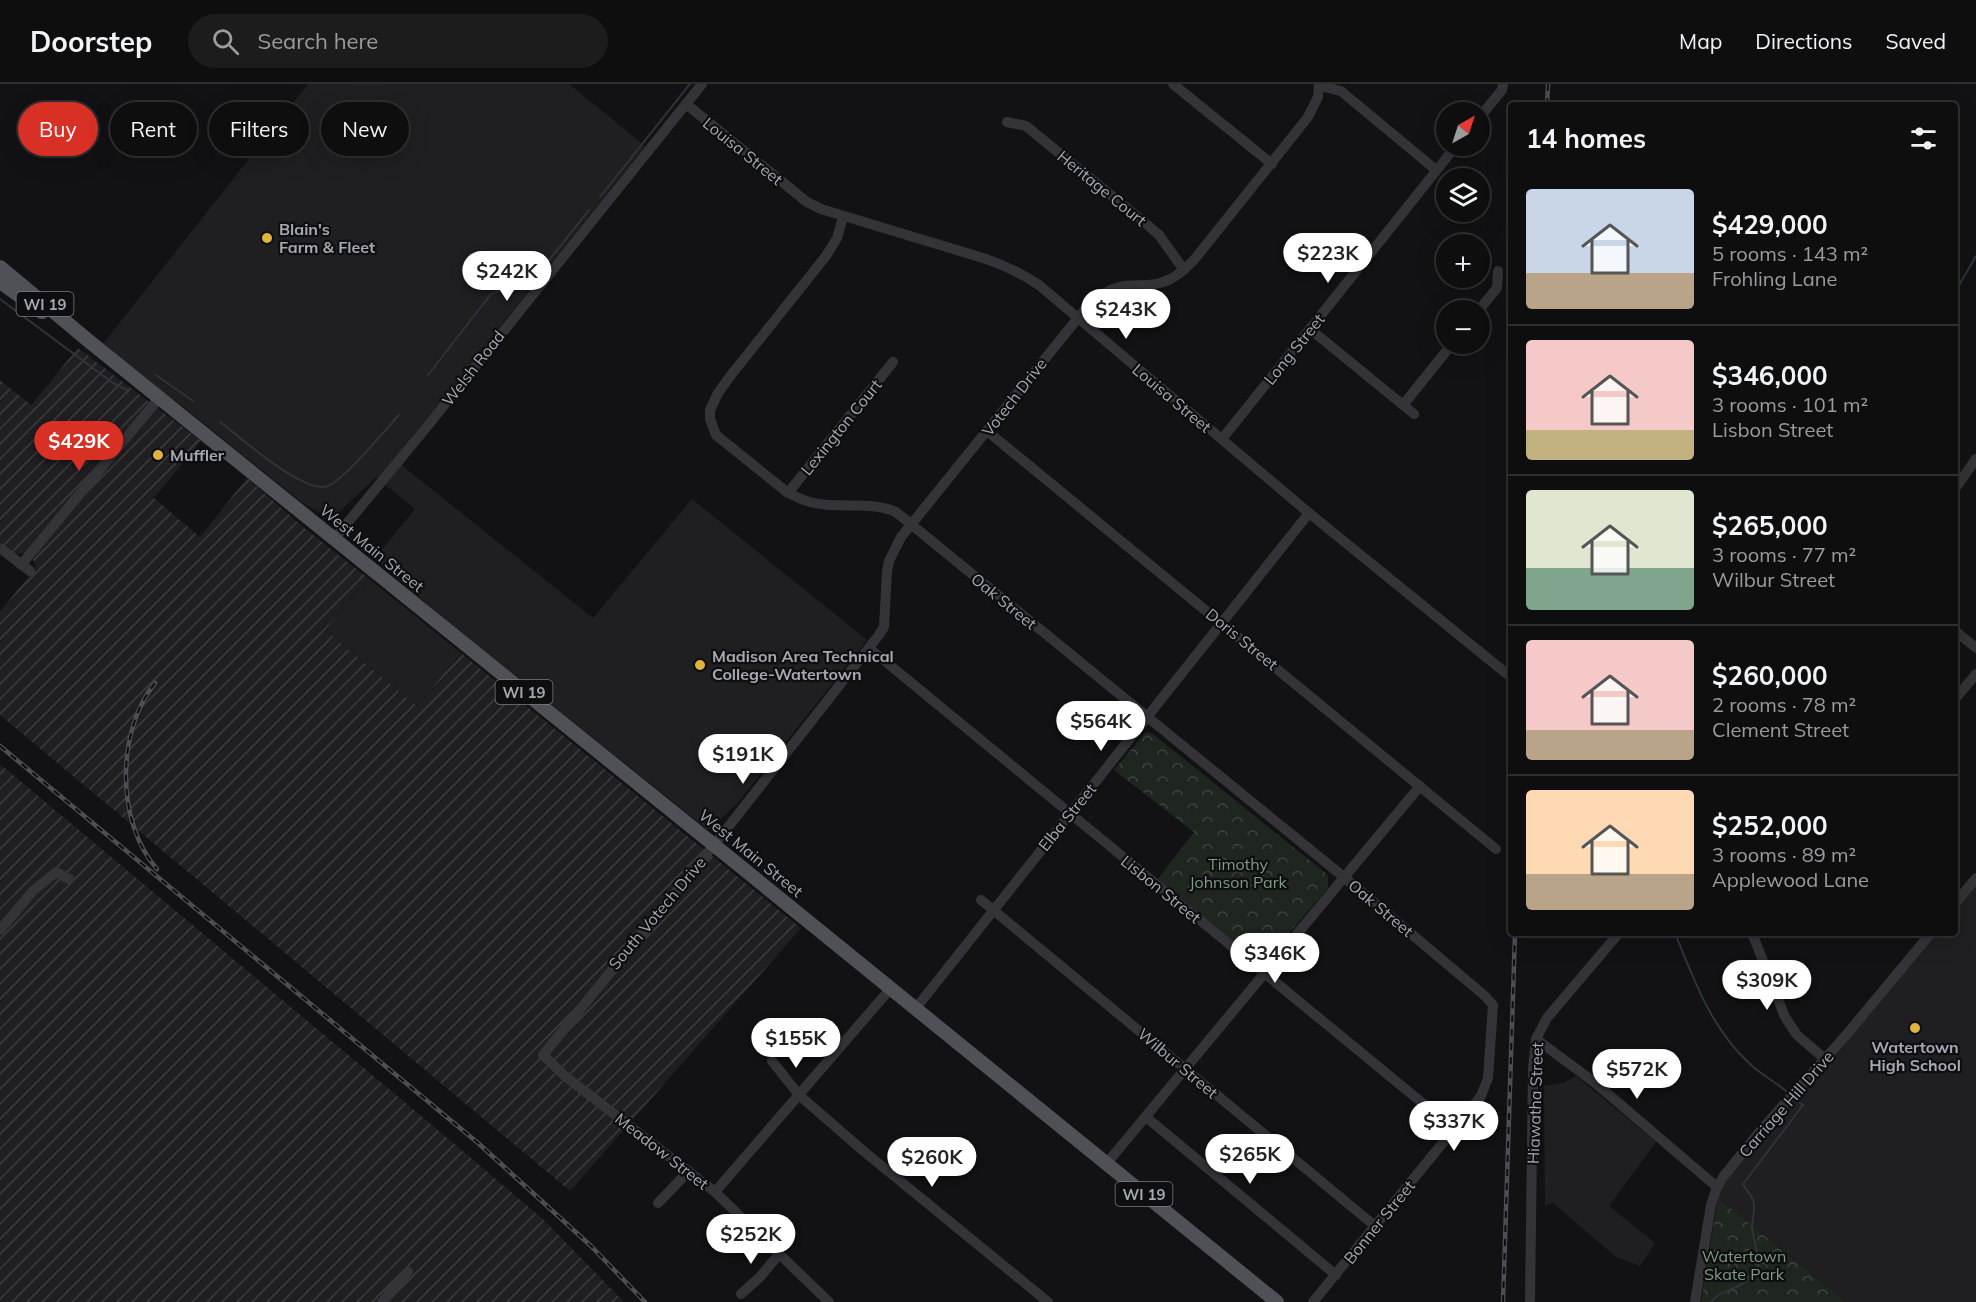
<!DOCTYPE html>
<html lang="en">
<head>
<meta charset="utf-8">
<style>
  body { margin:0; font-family:Mulish,sans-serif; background:#1c1c1d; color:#f1f3f6; height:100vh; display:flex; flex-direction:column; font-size:22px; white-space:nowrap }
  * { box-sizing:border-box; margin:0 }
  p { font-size:20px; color:#9b9c9e }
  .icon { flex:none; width:33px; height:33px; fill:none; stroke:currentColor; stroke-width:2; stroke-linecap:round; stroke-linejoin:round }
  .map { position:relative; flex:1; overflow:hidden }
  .drawer { position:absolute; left:1508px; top:18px; width:450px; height:834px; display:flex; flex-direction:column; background:#0e0e0f; border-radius:6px; box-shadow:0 6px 24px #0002,0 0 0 2px #2e2e2f }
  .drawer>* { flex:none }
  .hud { position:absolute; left:18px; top:18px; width:570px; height:54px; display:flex; gap:12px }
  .needle { width:39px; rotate:39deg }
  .controls { position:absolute; left:1436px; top:18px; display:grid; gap:12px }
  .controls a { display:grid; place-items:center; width:54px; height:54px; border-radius:50%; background:#0e0e0f; box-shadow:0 6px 24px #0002,0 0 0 2px #2e2e2f; font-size:30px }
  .price { position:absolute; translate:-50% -51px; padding:0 14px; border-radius:21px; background:#fff; color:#222; font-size:20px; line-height:39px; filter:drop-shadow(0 2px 3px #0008) }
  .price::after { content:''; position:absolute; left:50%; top:36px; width:18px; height:14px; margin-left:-9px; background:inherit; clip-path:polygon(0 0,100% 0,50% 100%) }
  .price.selected { background:#d93025; color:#fff }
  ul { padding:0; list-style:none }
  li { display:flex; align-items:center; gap:18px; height:150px; padding:0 18px }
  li+li { border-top:2px solid #2e2e2f }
  li span { display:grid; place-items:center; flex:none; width:168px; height:120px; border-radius:6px; color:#555 }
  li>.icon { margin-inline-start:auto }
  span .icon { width:72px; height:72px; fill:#fffc; stroke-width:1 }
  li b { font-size:26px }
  h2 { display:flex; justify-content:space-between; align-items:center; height:72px; padding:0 18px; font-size:26px }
  .tag { padding:0 21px; border-radius:27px; background:#0e0e0f; box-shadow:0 6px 24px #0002,0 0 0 2px #2e2e2f; font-size:21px; line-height:54px }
  .tag.selected { background:#d93025; color:#fff }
  header { display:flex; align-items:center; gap:36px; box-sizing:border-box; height:84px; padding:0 30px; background:#0e0e0f; border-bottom:2px solid #2e2e2f }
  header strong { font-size:28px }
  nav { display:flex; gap:33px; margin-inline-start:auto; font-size:21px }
  .search { width:420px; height:54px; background:#1c1c1d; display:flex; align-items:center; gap:15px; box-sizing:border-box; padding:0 21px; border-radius:33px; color:#9b9c9e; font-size:22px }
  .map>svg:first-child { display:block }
  .built { fill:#1f1e21 }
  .industrial { fill:url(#industrial-furrows) }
  .park { fill:url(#park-crowns) }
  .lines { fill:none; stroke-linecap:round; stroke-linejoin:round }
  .stream { stroke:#2d343b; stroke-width:2 }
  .minor { stroke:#343438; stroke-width:10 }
  .major { stroke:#505157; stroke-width:14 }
  .rail-casing { stroke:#4d4e53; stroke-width:4.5 }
  .rail { stroke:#0e0d0f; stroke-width:2; stroke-dasharray:7; stroke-linecap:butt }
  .poi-dot { fill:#e1b43d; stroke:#0e0d0f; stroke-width:2 }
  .labels { text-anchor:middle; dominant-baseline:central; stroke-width:4.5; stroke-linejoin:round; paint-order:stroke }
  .shield { fill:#0e0d0f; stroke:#787a82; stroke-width:1.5 }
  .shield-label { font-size:15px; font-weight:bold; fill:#a5a9b3 }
  .street-label { font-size:16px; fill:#a5a9b3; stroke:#0e0d0f }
  .poi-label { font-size:16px; font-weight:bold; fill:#a5a9b3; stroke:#0e0d0f; text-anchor:start }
  .park-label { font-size:16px; fill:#7e9d81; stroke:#0e0d0f }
</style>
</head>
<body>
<header>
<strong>Doorstep</strong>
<div class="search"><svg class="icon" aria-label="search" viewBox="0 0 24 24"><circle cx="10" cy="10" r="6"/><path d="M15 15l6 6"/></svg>Search here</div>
<nav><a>Map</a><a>Directions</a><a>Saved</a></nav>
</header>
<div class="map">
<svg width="1976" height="1218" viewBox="0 0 1976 1218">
  <defs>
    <pattern id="industrial-furrows" width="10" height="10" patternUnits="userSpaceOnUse" patternTransform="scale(1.5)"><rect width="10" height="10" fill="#1f1e21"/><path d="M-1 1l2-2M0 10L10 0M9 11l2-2" fill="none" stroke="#3d3c3f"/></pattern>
    <pattern id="park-crowns" width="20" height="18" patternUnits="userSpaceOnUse" patternTransform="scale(1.5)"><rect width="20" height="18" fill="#1f2620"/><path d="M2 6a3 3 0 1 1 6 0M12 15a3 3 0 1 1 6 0" fill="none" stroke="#3d433e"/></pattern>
  </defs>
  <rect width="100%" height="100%" fill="#121214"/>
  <g class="built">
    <path d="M308 0H569L645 62 394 375 593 534 692 415 867 556 738 718 711 745H707L436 528 375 474 415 425 376 393 336 431 318 428 300 417 181 321 151 300 102 261Z"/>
    <path d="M368 494 461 569 417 622 325 546Z"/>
    <path d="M1976 796V1218H1846L1718 1114 1726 1096 1932 849H1954L1955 822Z"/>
    <path d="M1576 992 1656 1058 1609 1122 1655 1159 1640 1182 1616 1173 1553 1119 1545 1122 1544 1002 1563 999Z"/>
  </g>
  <g class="industrial">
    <path d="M78 264 201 357 154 414 200 453 247 394 303 443 368 494 325 546 417 622 461 569 801 844 570 1107 0 631V528L36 483 34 477 24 469 18 470 14 469 0 458V296L31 321Z"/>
    <path d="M0 680 438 1046 544 1136 624 1218H0Z"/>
  </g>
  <g class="park">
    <path d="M1146 648 1153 650 1328 791V804L1265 877H1261L1251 872 1158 795 1194 748 1114 686Z"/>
    <path d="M1718 1114 1846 1218H1701Z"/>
  </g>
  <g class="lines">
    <g class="stream">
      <path d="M600 113 690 0"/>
      <path d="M542 185 589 126"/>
      <path d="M1954 210 1976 172"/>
      <path d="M0 215 113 299 129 307"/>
      <path d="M156 291 193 317"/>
      <path d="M428 291 491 210 503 205 515 204"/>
      <path d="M220 338C239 352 304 411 328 402 344 396 385 346 399 331"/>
      <path d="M1675 849C1694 896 1711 944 1749 979 1760 990 1774 997 1786 1007"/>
      <path d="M1711 1218C1720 1206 1736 1207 1747 1196 1766 1176 1755 1167 1752 1144 1752 1135 1756 1124 1753 1116 1751 1111 1746 1105 1743 1100L1803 1021 1796 1016"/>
    </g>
    <g class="minor">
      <path d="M1173 0 1272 80"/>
      <path d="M1320 2 1341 7 1436 86"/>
      <path d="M686 20 807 118 821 125 983 174C1004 181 1021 189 1039 201L1309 429 1507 590"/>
      <path d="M1479 34 1502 6 1503 0"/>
      <path d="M1007 38 1026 42 1145 139 1159 151 1184 186"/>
      <path d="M843 133 837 154 826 172 731 291 718 309 710 326V335L716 351 788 409C795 412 802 416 810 418 839 426 868 416 896 428L1345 794 1485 912 1493 921 1488 994 1481 1012 1313 1218"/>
      <path d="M1479 226 1497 204 1498 187"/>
      <path d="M1310 245 1414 330"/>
      <path d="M1403 321 1452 260"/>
      <path d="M987 347 1496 765"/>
      <path d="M1222 355 1456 62"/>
      <path d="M1954 406 1976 375"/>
      <path d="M788 409 893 278"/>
      <path d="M334 455 425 345 702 0"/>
      <path d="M0 464 30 487"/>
      <path d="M21 481 159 314"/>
      <path d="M1954 546 1976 564"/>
      <path d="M869 564 1454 1045"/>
      <path d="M1954 616 1976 590"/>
      <path d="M981 816 1375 1142"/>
      <path d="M1954 821 1976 794"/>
      <path d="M0 846 33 807 56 788 69 795"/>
      <path d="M1752 849 1785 933 1797 951 1825 975"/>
      <path d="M916 924 1309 429"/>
      <path d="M1536 955 1594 998 1717 1103"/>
      <path d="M772 977 799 1011 861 1065 1048 1218"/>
      <path d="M1146 1033 1336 1191"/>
      <path d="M1107 1079 1420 702"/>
      <path d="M715 1108 891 904"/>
      <path d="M658 1119 689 1087"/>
      <path d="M741 1210 760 1193 779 1170"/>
      <path d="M382 1218 408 1188"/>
      <path d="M829 1218 715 1108 565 992 543 971 714 761 879 551 884 543 887 488 889 477 901 453 1090 219C1101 211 1111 204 1125 202 1137 200 1151 203 1163 198 1176 194 1185 185 1194 176L1308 33 1318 13 1319 0"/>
      <path d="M1530 1218 1533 984 1536 955 1547 934 1619 849"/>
      <path d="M1695 1218 1711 1121 1716 1106 1723 1093 1761 1046 1847 950 1931 849"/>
    </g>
    <g class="major">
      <path d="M0 183 90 258 714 761 1277 1218"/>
      <path d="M0 198 42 228"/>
    </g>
    <defs>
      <g id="rail">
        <path d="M1547 21 1548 0"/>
        <path d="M155 599C116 647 116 739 157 785"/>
        <path d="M0 662 478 1059 591 1162 645 1218"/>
        <path d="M1503 1218 1515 849"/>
      </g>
    </defs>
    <use href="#rail" class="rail-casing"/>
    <use href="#rail" class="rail"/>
  </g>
  <g class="poi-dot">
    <circle cx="267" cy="154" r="6"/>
    <circle cx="158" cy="371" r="6"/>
    <circle cx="700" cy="581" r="6"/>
    <circle cx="1915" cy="944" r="6"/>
  </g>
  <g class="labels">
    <g class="shield">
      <rect x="16.5" y="208" width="57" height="24" rx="4.5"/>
      <rect x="495.5" y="596" width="57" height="24" rx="4.5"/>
      <rect x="1115.5" y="1098" width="57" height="24" rx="4.5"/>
    </g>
    <g class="shield-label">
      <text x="45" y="220">WI 19</text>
      <text x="524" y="608">WI 19</text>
      <text x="1144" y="1110">WI 19</text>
    </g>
    <g class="street-label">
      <text transform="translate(743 67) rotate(39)">Louisa Street</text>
      <text transform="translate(1102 104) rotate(39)">Heritage Court</text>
      <text transform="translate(1294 265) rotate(-51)">Long Street</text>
      <text transform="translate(473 284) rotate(-52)">Welsh Road</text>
      <text transform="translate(1014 313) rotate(-52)">Votech Drive</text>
      <text transform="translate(1172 314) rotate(40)">Louisa Street</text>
      <text transform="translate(841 343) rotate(-51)">Lexington Court</text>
      <text transform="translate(372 464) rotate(39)">West Main Street</text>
      <text transform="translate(1004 517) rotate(39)">Oak Street</text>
      <text transform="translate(1242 555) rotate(39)">Doris Street</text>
      <text transform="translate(1067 733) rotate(-51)">Elba Street</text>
      <text transform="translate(751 769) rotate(39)">West Main Street</text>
      <text transform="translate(1161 805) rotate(39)">Lisbon Street</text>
      <text transform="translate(1381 824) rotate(40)">Oak Street</text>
      <text transform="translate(657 829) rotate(-50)">South Votech Drive</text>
      <text transform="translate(1178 979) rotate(40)">Wilbur Street</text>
      <text transform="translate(1535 1019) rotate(-88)">Hiawatha Street</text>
      <text transform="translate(1786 1020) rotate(-49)">Carriage Hill Drive</text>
      <text transform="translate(662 1067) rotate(38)">Meadow Street</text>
      <text transform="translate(1379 1138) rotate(-51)">Bonner Street</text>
    </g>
    <g class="poi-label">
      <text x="279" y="145">Blain's<tspan x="279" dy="18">Farm &amp; Fleet</tspan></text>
      <text x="170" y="371">Muffler</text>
      <text x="712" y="572">Madison Area Technical<tspan x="712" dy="18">College-Watertown</tspan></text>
      <text x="1915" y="963" text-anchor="middle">Watertown<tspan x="1915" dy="18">High School</tspan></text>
    </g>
    <g class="park-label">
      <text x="1238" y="780">Timothy<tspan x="1238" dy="18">Johnson Park</tspan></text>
      <text x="1744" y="1172">Watertown<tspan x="1744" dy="18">Skate Park</tspan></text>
    </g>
  </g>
</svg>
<div class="controls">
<a><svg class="needle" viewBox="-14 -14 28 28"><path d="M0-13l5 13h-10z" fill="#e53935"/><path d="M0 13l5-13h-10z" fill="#9b9c9e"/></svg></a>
<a><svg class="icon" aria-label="layers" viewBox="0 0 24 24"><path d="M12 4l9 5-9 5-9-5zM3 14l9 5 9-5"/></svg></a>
<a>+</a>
<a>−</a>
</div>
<b class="price" style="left:1328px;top:200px">$223K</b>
<b class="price" style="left:507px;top:218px">$242K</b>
<b class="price" style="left:1126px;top:256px">$243K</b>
<b class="price selected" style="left:79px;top:388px">$429K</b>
<b class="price" style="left:1101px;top:668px">$564K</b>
<b class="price" style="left:743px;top:701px">$191K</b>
<b class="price" style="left:1275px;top:900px">$346K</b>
<b class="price" style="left:1767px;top:927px">$309K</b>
<b class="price" style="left:796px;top:985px">$155K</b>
<b class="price" style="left:1637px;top:1016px">$572K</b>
<b class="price" style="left:1454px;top:1068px">$337K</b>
<b class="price" style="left:1250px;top:1101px">$265K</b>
<b class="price" style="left:932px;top:1104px">$260K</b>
<b class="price" style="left:751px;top:1181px">$252K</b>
<div class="hud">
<a class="tag selected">Buy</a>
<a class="tag">Rent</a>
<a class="tag">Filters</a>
<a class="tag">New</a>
</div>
<section class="drawer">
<h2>14 homes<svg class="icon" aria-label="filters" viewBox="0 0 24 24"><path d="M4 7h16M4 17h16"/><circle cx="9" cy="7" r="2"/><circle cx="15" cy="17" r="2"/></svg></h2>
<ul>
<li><span style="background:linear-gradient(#c9d6e8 70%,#b9a48a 0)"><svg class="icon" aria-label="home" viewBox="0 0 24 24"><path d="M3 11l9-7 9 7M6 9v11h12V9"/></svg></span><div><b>$429,000</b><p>5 rooms · 143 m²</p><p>Frohling Lane</p></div></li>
<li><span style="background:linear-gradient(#f6c9c9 75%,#c2b280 0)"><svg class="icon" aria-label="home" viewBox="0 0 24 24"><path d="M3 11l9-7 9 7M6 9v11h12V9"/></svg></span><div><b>$346,000</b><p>3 rooms · 101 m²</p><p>Lisbon Street</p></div></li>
<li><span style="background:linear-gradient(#dfe7d0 65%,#7fa58c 0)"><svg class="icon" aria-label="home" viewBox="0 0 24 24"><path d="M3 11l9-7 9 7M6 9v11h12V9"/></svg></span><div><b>$265,000</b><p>3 rooms · 77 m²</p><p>Wilbur Street</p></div></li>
<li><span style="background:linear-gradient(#f6c9c9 75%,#b9a48a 0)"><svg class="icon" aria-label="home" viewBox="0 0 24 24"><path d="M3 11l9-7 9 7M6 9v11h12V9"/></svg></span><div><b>$260,000</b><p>2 rooms · 78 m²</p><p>Clement Street</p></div></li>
<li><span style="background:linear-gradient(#ffd9b3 70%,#b9a48a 0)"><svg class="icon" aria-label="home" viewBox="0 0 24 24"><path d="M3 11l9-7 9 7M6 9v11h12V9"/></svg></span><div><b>$252,000</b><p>3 rooms · 89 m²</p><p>Applewood Lane</p></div></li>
</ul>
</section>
</div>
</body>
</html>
